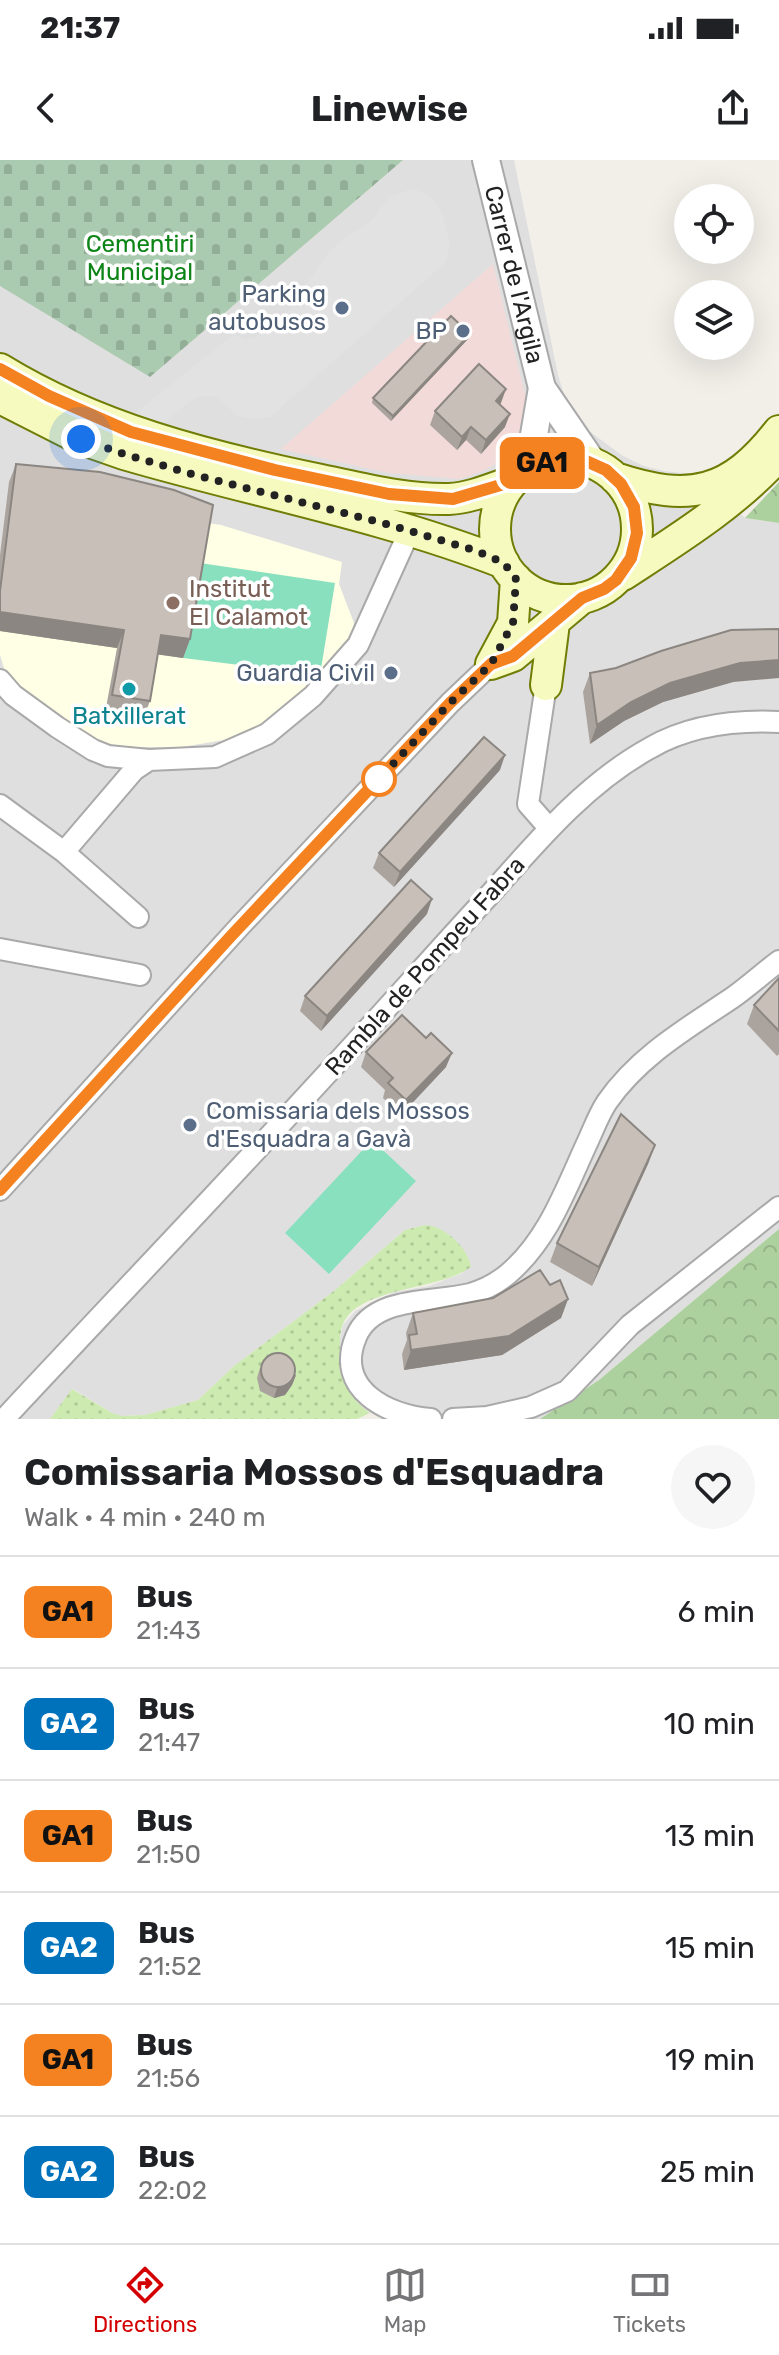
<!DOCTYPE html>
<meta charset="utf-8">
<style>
:root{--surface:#fff;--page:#f6f6f6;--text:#202124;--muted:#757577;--line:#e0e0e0;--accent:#d40000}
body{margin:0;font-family:Rubik,sans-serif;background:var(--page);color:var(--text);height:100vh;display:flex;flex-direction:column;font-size:30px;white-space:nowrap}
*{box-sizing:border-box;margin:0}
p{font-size:26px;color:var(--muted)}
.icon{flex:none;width:44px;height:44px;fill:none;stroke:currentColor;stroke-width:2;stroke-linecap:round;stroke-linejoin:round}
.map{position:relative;height:1259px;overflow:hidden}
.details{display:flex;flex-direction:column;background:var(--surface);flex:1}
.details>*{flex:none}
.badge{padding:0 16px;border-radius:12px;font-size:28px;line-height:52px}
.fabs{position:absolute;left:674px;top:24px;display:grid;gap:16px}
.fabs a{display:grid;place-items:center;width:80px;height:80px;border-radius:50%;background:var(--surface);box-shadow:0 8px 32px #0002;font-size:40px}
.you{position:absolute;width:40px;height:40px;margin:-20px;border:6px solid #fff;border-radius:50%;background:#1a73e8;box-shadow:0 0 0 12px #1a73e833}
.map>.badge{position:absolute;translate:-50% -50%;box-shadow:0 0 0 4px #fff}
.round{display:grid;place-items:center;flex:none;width:84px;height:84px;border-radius:42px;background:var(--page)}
.head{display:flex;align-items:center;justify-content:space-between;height:136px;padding:0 24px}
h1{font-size:38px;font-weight:700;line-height:60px}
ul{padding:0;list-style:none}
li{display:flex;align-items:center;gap:24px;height:112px;padding:0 24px;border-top:2px solid var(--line)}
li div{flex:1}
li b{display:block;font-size:30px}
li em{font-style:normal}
li .badge{min-width:88px;font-weight:700;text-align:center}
.status{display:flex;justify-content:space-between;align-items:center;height:56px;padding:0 40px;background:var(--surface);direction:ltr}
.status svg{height:22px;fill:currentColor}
header{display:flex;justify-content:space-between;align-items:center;height:104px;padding:0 24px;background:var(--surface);font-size:36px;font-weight:700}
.tabs{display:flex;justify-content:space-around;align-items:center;height:112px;border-top:2px solid var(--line);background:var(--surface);font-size:22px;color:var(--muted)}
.tabs a{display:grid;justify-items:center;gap:4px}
.tabs .active{color:var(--accent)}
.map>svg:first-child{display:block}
</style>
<div class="status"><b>21:37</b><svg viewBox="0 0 49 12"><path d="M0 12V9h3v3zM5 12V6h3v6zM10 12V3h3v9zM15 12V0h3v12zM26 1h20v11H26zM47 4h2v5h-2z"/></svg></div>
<header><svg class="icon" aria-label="back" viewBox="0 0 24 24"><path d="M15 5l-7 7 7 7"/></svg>Linewise<svg class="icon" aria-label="share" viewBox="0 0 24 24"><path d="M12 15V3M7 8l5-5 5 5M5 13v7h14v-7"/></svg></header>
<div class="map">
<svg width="779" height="1259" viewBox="0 0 779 1259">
<defs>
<pattern id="grass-dots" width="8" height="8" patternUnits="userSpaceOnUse" patternTransform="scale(2)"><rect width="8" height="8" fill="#cdebb0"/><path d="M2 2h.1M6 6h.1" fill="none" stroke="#b0c997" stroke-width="1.8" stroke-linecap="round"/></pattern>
<pattern id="forest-crowns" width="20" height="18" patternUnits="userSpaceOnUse" patternTransform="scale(2)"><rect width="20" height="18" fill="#add19e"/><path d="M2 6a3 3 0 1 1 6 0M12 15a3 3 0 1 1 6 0" fill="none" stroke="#95b388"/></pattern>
<pattern id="cemetery-stones" width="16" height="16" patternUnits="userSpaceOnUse" patternTransform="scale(2)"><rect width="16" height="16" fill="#aacbaf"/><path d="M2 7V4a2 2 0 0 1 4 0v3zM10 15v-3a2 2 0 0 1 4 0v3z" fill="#92ae96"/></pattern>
</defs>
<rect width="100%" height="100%" fill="#f2efe9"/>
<path fill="#e0dfdf" d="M0,0H514L558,215L568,247L585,268L623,296L644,306L664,311L701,315L745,358L779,363V1069L599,1220L540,1259H382L362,1248L346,1228L339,1184L343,1165L355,1151L394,1132L429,1126L463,1113L425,1065L405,1070L334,1131L234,1206L198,1240L145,1255L122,1256L112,1253L73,1229L50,1259H0Z"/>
<path fill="#f2dad9" d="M493,104L526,239L519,274L506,298L485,310L460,319L389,313L281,289Z"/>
<path fill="#ffffe5" d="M207,363L221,365L342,402L339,424L354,463L349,484L301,541L236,578L182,587H121L88,578L7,518L0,495V395Z"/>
<path fill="url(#grass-dots)" d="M425,1065C445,1066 468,1088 471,1107C439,1131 360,1126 343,1164C339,1174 340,1185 340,1195C341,1220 349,1238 370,1253L357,1259H50L72,1229L112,1253L122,1256L145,1255L198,1240L234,1206L334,1131L405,1070Z"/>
<path fill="url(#forest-crowns)" d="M779,322V363L745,358Z
M779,1069V1259H540L599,1220Z"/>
<path fill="url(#cemetery-stones)" d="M0,0H403L150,217L0,126Z"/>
<path fill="#88e0be" d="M200,403L335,423L320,515L183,498Z
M372,980L416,1021L329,1114L285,1073Z"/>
<path fill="#e2e2e2" d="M412,29L425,33L437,44L444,58L450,86L445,103L270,257L251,259L238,256L217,237L210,235L193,239L162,265L134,254L234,174L245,180L257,177L286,154L328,93L349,74L362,68L374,58L389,37Z"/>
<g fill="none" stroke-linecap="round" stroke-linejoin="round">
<defs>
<path id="minor" d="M0,520L13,535L57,567L93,590L108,596L149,600L215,597L267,574L313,536L358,485L410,370
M546,525L528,644L549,668
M0,645L64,692L138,757
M64,692L134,610L149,600
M0,789L140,815
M0,1030L240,766L450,543L491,504
M4,1259C128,1126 254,995 376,860C415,817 454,773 494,730C540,678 588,622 650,588C688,566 736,560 779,562
M431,1259C388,1256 334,1229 356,1177C373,1135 435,1143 470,1134C484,1130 497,1123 508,1114C549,1079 566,1028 588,981C594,968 599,954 607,942C639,896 686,869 732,838C748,827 763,813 779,801
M453,1259L487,1257L531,1247L567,1231L630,1165L779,1047"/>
<g id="tertiary">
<path id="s1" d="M486,0L542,228L594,304"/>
<path d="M528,310L542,228"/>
</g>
<path id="secondary" d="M0,209C96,268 206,296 316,319C360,328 404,340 449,339C471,338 493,328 514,321
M0,238L81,279L124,294C250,331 382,355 504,403
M495 369a71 71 0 1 1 142 0a71 71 0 1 1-142 0Z
M615,318C690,343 730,334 779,271
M623,415C678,379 734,345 779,295
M491,504L513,496L582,438
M491,504L513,463L516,419
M546,525L554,463"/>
</defs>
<use href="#minor" stroke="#a9a9a9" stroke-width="24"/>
<use href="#tertiary" stroke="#a9a9a9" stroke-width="30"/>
<use href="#secondary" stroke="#707d05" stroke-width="34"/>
<use href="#minor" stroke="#fff" stroke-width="20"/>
<use href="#tertiary" stroke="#fff" stroke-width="26"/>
<use href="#secondary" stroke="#f7fabf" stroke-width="30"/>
</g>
<path fill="#aba49e" d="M470,174L468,179L391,261L372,243L373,238Z
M501,243L500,244L505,267L481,294L466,280L457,290L430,265L435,251Z
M16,304L190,479L183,498L158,494L150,541L143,559L105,553L117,488L0,471V395L9,322Z
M616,508L733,522L663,542L624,561L590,584L583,532L590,513Z
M500,610L394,727L373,708L379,693Z
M427,754L321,871L300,851L305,836Z
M779,818V894L777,896L747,864L754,845Z
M366,892L446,907L401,955L383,938L385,930L361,907Z
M655,985L648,1004L592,1126L550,1102L557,1083Z
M550,1125L568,1139L561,1158L502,1195L404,1210L402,1194L407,1180L406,1173L413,1153L493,1138Z
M260,1208L296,1215L292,1225L285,1235L274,1238L260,1231L257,1218Z"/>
<path fill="#8b8681" d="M470,174L468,179L391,261L393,256Z
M506,229L501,243L491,254L496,241Z
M510,254L505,267L481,294L486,280Z
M471,267L466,280L457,290L462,277Z
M0,452L124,470L117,488L0,471Z
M161,475L190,479L183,498L154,494Z
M779,500V518L733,522L663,542L624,561L590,584L597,565L631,542L670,523L740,503Z
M505,595L500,610L394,727L400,712Z
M432,739L427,754L321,871L327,856Z
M452,893L446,907L401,955L406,940Z
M655,985L648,1004L592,1126L599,1107Z
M568,1139L561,1158L502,1195L404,1210L411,1190Z
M296,1215L292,1225L285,1235L274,1238L277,1228Z"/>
<path fill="#c7bfb8" stroke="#8b8681" stroke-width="2" d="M451,156L470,174L393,256L373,238Z
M479,204L506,229L496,241L510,254L486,280L471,267L462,277L435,251Z
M16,304L100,312L174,330L213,345L190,479L161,475L150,541L112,535L124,470L0,452V431Z
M779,469V500L740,503L670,523L631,542L597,565L590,513L616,508L661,491L731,470Z
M484,577L505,595L400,712L379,693Z
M411,720L432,739L327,856L305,836Z
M779,818V871L754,845Z
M402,855L426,878L431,873L452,893L406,940L388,923L393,918L366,892Z
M621,954L655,985L599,1107L557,1083Z
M540,1110L550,1125L560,1120L568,1139L509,1176L411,1190L409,1175L417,1174L413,1153L493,1138Z
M261 1210a17 17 0 1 1 34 0a17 17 0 1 1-34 0Z"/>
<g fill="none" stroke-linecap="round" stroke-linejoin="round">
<defs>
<path id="line" d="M0,209L49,236L131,272L275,310L389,334L453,339L514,321L535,305L552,300L569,298L586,301L606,310L621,324L634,347L637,373L631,398L616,420L604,429L582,438L513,496L491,504L450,543L232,775L0,1030"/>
</defs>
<use href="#line" stroke="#fff" stroke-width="18"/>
<use href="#line" stroke="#f58220" stroke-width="12"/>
<path stroke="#222" stroke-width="8" stroke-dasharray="0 14.4" d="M81,279L124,294L195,315L383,363L474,390L504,403L516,419L513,463L491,504L450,543L379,619"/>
</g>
<g fill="#5c6f8a" stroke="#fff" stroke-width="3">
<circle cx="342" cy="148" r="8"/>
<circle cx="463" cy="171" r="8"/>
<circle cx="391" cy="513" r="8"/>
<circle cx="190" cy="965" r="8"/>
</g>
<circle fill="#8d6e63" stroke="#fff" stroke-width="3" cx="173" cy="443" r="8"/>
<circle fill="#0f9aa8" stroke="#fff" stroke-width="3" cx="129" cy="529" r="8"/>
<circle fill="#fff" stroke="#f58220" stroke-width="4" cx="379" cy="619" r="16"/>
<g text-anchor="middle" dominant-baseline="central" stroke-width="7" stroke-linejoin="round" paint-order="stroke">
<g font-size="24" fill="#0c8416" stroke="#fff">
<text x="140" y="84">Cementiri<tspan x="140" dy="28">Municipal</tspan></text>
</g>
<g font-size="24" fill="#222" stroke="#fff">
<text stroke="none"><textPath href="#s1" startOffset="118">Carrer de l'Argila</textPath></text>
<text transform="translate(425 806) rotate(-48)">Rambla de Pompeu Fabra</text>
</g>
<g font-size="24" fill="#4e5e75" stroke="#fff" text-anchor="end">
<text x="326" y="134">Parking<tspan x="326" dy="28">autobusos</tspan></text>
<text x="447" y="171">BP</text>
<text x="375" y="513">Guardia Civil</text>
<text x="206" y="951" text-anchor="start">Comissaria dels Mossos<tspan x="206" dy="28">d'Esquadra a Gavà</tspan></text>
</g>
<g font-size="24" fill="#785e54" stroke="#fff" text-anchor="start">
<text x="189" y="429">Institut<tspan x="189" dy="28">El Calamot</tspan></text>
</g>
<g font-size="24" fill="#0d838f" stroke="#fff">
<text x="129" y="556">Batxillerat</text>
</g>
</g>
</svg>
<div class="fabs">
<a><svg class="icon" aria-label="locate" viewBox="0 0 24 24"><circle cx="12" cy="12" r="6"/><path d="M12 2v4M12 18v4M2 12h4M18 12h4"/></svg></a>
<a><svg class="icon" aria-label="layers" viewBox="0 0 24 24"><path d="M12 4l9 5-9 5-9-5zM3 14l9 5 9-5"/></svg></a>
</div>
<div class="you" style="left:81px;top:279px"></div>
<b class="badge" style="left:542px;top:303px;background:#f58220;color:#111">GA1</b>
</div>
<section class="details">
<div class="head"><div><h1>Comissaria Mossos d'Esquadra</h1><p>Walk · 4 min · 240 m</p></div><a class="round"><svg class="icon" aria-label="heart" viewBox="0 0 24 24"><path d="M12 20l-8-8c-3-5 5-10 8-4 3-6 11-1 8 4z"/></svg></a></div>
<ul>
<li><span class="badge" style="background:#f58220;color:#111">GA1</span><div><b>Bus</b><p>21:43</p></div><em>6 min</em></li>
<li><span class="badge" style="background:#0072bc;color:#fff">GA2</span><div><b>Bus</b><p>21:47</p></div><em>10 min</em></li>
<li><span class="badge" style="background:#f58220;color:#111">GA1</span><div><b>Bus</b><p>21:50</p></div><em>13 min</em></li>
<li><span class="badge" style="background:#0072bc;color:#fff">GA2</span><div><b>Bus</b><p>21:52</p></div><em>15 min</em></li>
<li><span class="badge" style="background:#f58220;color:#111">GA1</span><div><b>Bus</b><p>21:56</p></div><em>19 min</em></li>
<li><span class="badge" style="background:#0072bc;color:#fff">GA2</span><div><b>Bus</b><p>22:02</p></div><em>25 min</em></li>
</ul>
</section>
<nav class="tabs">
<a class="active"><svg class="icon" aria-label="directions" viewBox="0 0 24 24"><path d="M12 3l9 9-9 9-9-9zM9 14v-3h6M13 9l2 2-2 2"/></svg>Directions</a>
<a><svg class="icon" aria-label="map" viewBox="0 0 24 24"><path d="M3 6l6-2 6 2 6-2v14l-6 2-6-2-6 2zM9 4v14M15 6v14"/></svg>Map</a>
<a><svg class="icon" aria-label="tickets" viewBox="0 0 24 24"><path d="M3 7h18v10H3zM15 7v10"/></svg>Tickets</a>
</nav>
